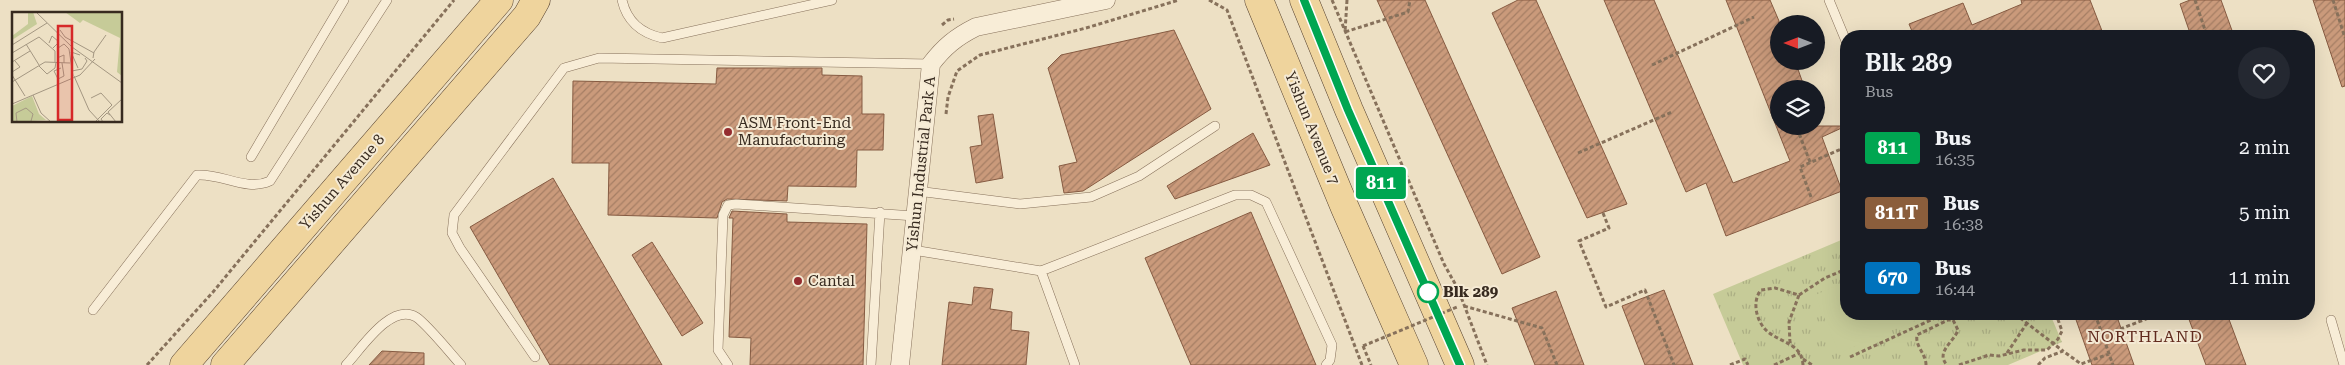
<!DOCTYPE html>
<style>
:root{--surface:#171b24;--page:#242831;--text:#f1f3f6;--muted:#9ea1a6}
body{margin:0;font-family:"Roboto Serif",serif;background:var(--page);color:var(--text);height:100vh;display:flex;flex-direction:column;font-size:19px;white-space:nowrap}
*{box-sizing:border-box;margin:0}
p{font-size:16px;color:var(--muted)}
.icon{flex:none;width:28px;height:28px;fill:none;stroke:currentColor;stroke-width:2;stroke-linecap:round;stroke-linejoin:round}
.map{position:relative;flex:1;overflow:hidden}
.panel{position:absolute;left:1840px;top:30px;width:475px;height:290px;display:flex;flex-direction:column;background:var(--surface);border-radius:20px;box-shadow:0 5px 20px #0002}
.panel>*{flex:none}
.badge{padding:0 10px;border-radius:4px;font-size:18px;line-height:32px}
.needle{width:32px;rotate:270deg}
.controls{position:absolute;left:1770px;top:15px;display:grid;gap:10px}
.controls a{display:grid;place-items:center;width:55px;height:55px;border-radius:50%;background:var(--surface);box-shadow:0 5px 20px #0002;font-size:25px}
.map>.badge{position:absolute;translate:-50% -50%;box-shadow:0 0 0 2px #fff}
.round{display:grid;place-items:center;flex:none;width:52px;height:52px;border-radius:26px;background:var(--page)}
.headline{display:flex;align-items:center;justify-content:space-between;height:85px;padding:0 25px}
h1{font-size:24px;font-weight:600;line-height:38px}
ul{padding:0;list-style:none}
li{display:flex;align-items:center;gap:15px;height:65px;padding:0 25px}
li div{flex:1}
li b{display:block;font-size:19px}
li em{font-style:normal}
li .badge{min-width:55px;font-weight:700;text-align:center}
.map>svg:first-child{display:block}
</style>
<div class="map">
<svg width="2345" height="365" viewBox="0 0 2345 365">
<defs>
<pattern id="park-tufts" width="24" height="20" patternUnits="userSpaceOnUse" patternTransform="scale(1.25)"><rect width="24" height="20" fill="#c6cb98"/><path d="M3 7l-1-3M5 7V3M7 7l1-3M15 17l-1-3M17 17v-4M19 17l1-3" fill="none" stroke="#abae83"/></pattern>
<pattern id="building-hatch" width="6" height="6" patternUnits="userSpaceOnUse" patternTransform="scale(1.25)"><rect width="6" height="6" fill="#ca9a7b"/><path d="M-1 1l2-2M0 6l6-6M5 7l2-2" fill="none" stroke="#a57e64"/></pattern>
</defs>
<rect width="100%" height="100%" fill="#ede0c4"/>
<path fill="url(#park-tufts)" d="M1846,238V314H2050L2062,342L2008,365H1743L1713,294Z"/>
<path fill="#c6cb98" d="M1846,282V314H1919L1921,318L1839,353L1815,295Z"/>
<path fill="url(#building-hatch)" stroke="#865b42" d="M1377,0H1425L1540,257L1502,274Z
M1518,0H1536L1627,204L1587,218L1492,13Z
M1604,0H1654L1733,183L1790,161L1726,0H1770L1779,21V61H1795L1805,89H1779V126H1846L1822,137L1842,191L1726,236L1706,183L1686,192Z
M2021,0H2090L2104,36H2059L2057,30L2041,36H1914L1909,24L1963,3L1972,25L2022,4Z
M2190,0H2221L2234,36H2191L2180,4Z
M2313,0H2345V86L2342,87Z
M1174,30L1211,109L1083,191L1064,193L1059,166L1077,162L1048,68L1061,55Z
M717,68H822V75L862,76V114H884L883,150H857L856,187L788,186L787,201L727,199L722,202L717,218L608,215L609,163H572L573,81L716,84Z
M993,114L1003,178L976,183L970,147L982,145L978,116Z
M1253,133L1270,165L1175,199L1167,186Z
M553,178L585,233L662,365H550L470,227Z
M732,211L787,214V222L867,224L863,365H750L751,338L729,337L733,218H729Z
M1251,212L1316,365H1191L1145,258Z
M652,242L703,323L682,336L632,255Z
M974,287L993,289L990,309L1012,312L1011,330L1029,332L1026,365H942L949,302L972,305Z
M1664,290L1693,365H1645L1622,306Z
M1556,291L1584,365H1535L1512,308Z
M2074,314H2116L2134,365H2092Z
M2187,314H2227L2246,365H2206Z
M382,351L424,353V365H369Z"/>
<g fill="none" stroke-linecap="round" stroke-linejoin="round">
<defs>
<path id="lane" d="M622,0C627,22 641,33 662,38L832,0
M1829,0L1846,41
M251,157L344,0
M917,191L1020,204L1091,197L1139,176L1215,126
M913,250L1041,271L1235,195H1251L1266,202L1332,345L1330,360L1326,365
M1041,271L1075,365
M93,310L197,175C222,173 246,192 270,181L387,0
M2331,320L2344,365
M535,357L460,248L452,233L454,215L564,68L599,58L931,64
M346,365C361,349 391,302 416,317C427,324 451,354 461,365
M728,365L718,350L723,215L728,205L736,204L915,216
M871,365L880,212"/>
<path id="street" d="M900,365L931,64C944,47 956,37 976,27L1106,0"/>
<path id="primary" d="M1259,0L1345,208L1414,365
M1304,0L1349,110L1460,365
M184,365L499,0
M225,365L527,16L536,0"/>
</defs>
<use href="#lane" stroke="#87715b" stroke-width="10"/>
<use href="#street" stroke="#87715b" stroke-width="19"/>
<use href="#primary" stroke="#55402f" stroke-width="29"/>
<path stroke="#87715b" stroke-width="3" stroke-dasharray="4 2.5" stroke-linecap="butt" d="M1209,0L1227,10L1362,365
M1332,0L1444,264L1458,289L1487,365
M1347,0L1345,32L1408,12L1410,0
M2195,0L2207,36
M2333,0L2345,38
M942,25L948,20L954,19
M1652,65L1754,17
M946,114L948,97L957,71L980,55L1086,28L1179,0
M1797,128L1810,162
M1578,153L1672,112
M1811,197L1800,167L1846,147
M1603,213L1609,228L1579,241L1606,307L1645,290L1674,365
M1464,306L1542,328L1557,365
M2015,314L2063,351
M2095,314L2113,365
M2102,336L2159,314
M1790,343L1789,322L1799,295
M1363,346L1371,365
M2007,353L2027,323
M1850,357L1944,314
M1803,359L1812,365
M147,365L213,292L454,0
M1730,365L1745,359L1748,365
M1774,365L1800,353
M1803,365C1802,344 1782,343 1768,332C1757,323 1751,302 1761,290L1775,288L1799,295L1825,278L1846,269
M1926,365C1926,353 1915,347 1917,335L1948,320H1953L1958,330C1954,342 1935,352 1947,365
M1959,365L1989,355L1999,356L2024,350H2047L2058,339L2062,331L2056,314
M2038,365L2045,358L2063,351L2081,364L2109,354"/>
<use href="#lane" stroke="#f8edd7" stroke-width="9"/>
<use href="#street" stroke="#f8edd7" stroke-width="18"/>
<use href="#primary" stroke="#efd49d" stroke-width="28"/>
<path stroke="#87715b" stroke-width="3" stroke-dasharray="4 2.5" stroke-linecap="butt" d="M1363,346L1457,307"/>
</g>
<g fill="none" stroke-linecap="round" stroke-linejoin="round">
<defs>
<path id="line" d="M1304,0L1348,110L1460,365"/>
</defs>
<use href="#line" stroke="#fff" stroke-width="11"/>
<use href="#line" stroke="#00a651" stroke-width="8"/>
</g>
<g fill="#942d30" stroke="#f5ead4" stroke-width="2">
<circle cx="728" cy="132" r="5"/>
<circle cx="798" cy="281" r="5"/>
</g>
<circle fill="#fff" stroke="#00a651" stroke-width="2.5" cx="1428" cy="292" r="10"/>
<g text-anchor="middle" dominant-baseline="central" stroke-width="4" stroke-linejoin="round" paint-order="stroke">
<g font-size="15" fill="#372a1f" stroke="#f5ead4" text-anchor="start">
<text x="738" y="123">ASM Front-End<tspan x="738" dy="17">Manufacturing</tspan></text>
<text x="808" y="281">Cantal</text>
</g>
<g font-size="15" fill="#372a1f" stroke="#f5ead4">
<text transform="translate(1312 128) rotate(68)">Yishun Avenue 7</text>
<text transform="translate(921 164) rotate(-84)">Yishun Industrial Park A</text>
<text transform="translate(342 182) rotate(-49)">Yishun Avenue 8</text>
</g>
<g font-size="15" font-weight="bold" fill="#372a1f" stroke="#f5ead4" text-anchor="start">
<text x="1443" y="292">Blk 289</text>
</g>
<g font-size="16" letter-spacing="1" fill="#632c1f" stroke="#f5ead4">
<text x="2145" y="336">NORTHLAND</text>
</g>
</g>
<g transform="translate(12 12)">
<rect width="110" height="110" fill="#ede0c4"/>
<path d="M53,0H110V64L105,60L108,26L71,8L68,11Z" fill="#c6cb98"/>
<path d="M16,0H21L25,12L0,28V24L16,12ZM20,84L27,102L34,108L0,110V94Z" fill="#c6cb98"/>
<path fill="none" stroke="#a49782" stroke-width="1" d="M24,0L60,35L110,71M48,18L53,25L82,41M37,31L40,24L47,30L41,36M14,32L27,53M0,33L35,11M46,36L52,32L57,37L61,64M0,41L27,25L43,39V50M45,46L52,43V51M81,46L82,40L94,23M0,50L18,39M27,54L35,62L43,56L44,50M49,56L42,59L46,67L52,64L50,51M66,56L59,40L68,43M60,59L70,57L75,49L73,46M0,60L8,55L3,49M0,63L13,84M62,64L77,98L88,110M0,70L33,50L58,51M21,83L29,101L39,110M79,86L89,81L100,93L83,110M0,92L68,63L83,47M5,110L4,101L14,96L21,102L19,109M91,110L89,107L95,101L98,103M104,110L96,100L110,87"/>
<path fill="#d62828" fill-opacity="0.15" stroke="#d62828" stroke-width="2.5" d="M46,14H60V108H46Z"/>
<rect width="110" height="110" fill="none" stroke="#372a1f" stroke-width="2.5"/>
</g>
</svg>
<div class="controls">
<a><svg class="needle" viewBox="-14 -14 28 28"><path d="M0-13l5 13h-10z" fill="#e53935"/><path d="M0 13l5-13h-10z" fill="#9ea1a6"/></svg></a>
<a><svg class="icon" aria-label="layers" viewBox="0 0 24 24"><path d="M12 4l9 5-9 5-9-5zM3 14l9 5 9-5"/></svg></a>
</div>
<b class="badge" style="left:1381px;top:183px;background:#00a651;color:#fff">811</b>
<section class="panel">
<div class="headline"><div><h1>Blk 289</h1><p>Bus</p></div><a class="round"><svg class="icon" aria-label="heart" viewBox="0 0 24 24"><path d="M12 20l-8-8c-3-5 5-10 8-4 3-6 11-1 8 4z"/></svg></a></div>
<ul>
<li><span class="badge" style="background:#00a651;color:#fff">811</span><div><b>Bus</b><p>16:35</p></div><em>2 min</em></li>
<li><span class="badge" style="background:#8b5e3c;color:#fff">811T</span><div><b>Bus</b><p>16:38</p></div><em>5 min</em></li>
<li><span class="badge" style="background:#0072bc;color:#fff">670</span><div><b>Bus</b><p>16:44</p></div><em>11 min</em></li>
</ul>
</section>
</div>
